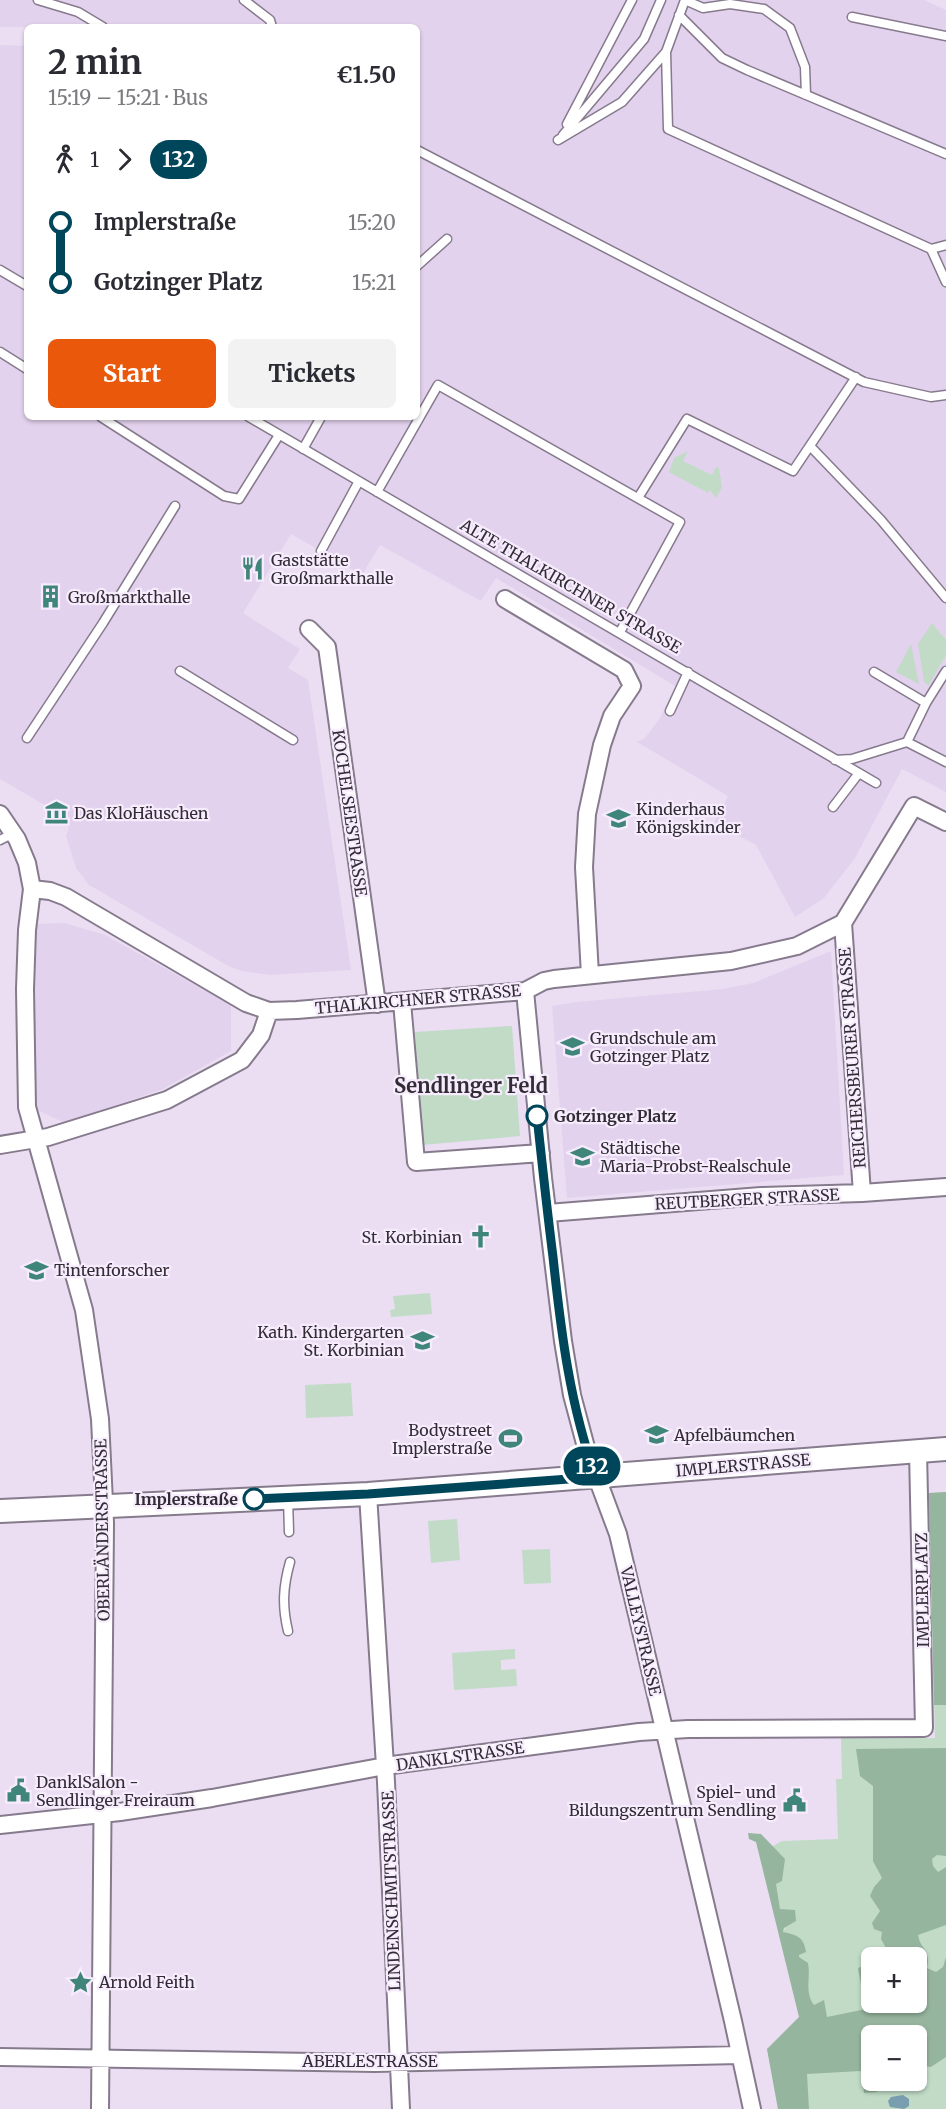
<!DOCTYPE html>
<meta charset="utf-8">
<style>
:root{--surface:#fff;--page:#f2f2f3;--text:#2b2b33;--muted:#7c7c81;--accent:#ea580c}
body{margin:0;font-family:Merriweather,serif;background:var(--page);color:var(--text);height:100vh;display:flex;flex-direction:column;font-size:22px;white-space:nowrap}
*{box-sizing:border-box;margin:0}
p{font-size:20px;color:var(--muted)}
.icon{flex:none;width:33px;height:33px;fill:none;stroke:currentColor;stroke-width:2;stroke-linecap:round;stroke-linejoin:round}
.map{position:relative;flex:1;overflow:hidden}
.sheet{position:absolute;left:24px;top:24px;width:396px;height:396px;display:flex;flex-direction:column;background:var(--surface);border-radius:9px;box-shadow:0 2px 4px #0004}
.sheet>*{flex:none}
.badge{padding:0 12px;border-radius:20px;font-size:21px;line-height:39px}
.tools{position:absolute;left:861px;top:1947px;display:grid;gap:12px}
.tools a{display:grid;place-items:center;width:66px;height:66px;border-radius:9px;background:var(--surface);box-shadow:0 2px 4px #0004;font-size:30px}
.map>.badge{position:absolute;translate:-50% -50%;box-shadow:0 0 0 3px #fff}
.legs{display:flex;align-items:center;gap:9px;height:66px;padding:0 24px;font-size:20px}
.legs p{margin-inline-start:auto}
.summary{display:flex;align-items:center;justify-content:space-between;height:102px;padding:0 24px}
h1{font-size:33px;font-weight:700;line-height:45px}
.primary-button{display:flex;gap:12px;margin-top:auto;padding:12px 24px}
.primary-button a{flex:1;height:69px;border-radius:9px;background:var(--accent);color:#fff;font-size:24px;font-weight:700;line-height:69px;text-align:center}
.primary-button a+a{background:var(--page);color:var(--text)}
ul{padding:0 24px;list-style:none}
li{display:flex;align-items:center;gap:21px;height:60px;font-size:22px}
li i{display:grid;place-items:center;width:9px;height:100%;margin:0 8px;background:currentColor}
li i::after{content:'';width:15px;height:15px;margin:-8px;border:4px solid;border-radius:50%;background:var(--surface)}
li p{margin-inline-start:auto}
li:first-child i{background:linear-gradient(#0000 50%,currentColor 0)}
li:last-child i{background:linear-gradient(currentColor 50%,#0000 0)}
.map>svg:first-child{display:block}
</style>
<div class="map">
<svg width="946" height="2109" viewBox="0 0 946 2109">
<rect width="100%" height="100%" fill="#ebdef3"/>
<path fill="#e3d2ed" d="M0,0H924L946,10V792L902,769L855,858L824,898L795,917L756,845L714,823L728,796L637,742L645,738L660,718L675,686L496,578L481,601L380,545L362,575L291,534L243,613L300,649L288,668L308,680L351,970L270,975L242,971L230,967L89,885L76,868L66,836L69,827L44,813L48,807L0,779V45L27,46V417H417V27H0Z
M64,923L105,935L231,1005V1051L163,1089L65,1123L37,1110L34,1051L36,924Z
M831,951L844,1175L567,1198L552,1006L576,1002L723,989L753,983Z"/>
<path fill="#c1dbc7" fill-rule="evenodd" d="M688,451L683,461L712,475L716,467L719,468L722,487L716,498L710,490L708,493L669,472L674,458Z
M932,623L946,640V655L929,685L924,682L918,644Z
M911,644L919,684L896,672Z
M512,1026L520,1136L423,1145L415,1032Z
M430,1293L432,1314L391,1317L390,1310L395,1309L393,1296Z
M351,1383L353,1416L306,1418L305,1385Z
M946,1492V2109H778L767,2049L807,2022L783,1932L785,1928L766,1850L782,1841L838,1839L836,1779H842L841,1737L935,1738L929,1493ZM872,1958H916V2002H872ZM872,2036H916V2080H872Z
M457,1519L460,1560L431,1563L428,1521Z
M550,1549L551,1583L524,1584L522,1550Z
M515,1649V1659L501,1660V1670L516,1669L517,1686L454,1690L452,1653Z"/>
<path fill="#96b59e" d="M946,1492V1705H934L929,1493Z
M946,1748V1856L937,1855L932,1859L933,1866L938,1872L946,1867V1925L918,1935C921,1951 931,1948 927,1968L936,1972L943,1967L946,1957V2057L931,2067L917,2065L916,2036H872V2080L876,2081L877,2092L864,2093L861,2071L807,2074L809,2109H778L767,2049L799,2017L756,1842L749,1839L748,1833L761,1834L785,1859L782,1881L776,1884L780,1909L795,1910L796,1921L784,1928L783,1932C797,1935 804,1937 806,1952L799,1955V1957L808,1963C811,1977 804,1992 814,2005L824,2000L827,2017L866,2009L858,1969L860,1967L871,1964L872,2002H916V1958L885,1957L887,1950L881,1939L882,1932L874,1929L872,1923L880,1911L870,1896L874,1887L882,1878L873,1861V1786L860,1776L856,1749Z"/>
<path fill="#799eaf" d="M903,2095L909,2099V2106L904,2109L890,2107L888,2101L891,2097Z"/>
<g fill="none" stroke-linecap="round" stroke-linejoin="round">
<defs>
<path id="lane" d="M38,0L78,12L103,27
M244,0L270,20L272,27
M685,0L703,8L730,4L764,9L790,28L805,67L806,95
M679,15L722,58L747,70L946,154
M852,17L946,36
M666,52L668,129L931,249L946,282
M567,124L632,0
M563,135L644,39L661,0
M558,140L622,102L666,52L685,0
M417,150L864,382L931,397L946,395
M931,249L946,245
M417,266L447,239
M0,270L27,286
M0,352L27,369
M101,417L224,496L239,499L279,435
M249,417L876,783
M810,446L881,520L946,598
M303,449L321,417
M377,492L438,385L680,522L620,632
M638,498L687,419L793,471L856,377
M321,551L359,481
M180,671L293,740
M874,672L926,703
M670,711L688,672
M27,738L103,623L175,506
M907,742L946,762
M835,760L852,759L907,742L926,703L946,671
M833,807L859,773
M0,840L14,833
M288,1498L289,1532
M288,1631C282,1606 283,1587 290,1562"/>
<path id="street" d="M505,599L624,670L632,686L612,716L602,745L587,814L584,867L590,975
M309,629L327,647L377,1004
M0,814L17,839L27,863L32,889L27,930L25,989L27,1107L84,1310L100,1419L105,1523L100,2109
M32,889L50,891L66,897L246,1003L269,1011L297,1010L525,991L544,981L554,979L731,961L797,946L843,923L914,806L946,822
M843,923L862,1193
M525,991L543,1178L563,1341L572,1395L587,1451L618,1534L733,2021L752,2109
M402,1002L416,1162L541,1153
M0,1145L48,1137L167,1100L242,1060L261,1035L269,1011
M548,1213L761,1196L862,1193L946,1187
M368,1494L386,1782L401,2109
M0,1825L120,1812L212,1798L385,1766L639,1732L688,1729L924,1728L918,1451
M0,2057L375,2063L740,2055"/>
<path id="secondary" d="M0,1511L368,1494L946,1449"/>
</defs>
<use href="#lane" stroke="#867a8d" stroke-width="11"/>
<use href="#street" stroke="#867a8d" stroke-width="20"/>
<use href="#secondary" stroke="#867a8d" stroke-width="26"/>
<use href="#lane" stroke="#fff" stroke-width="8"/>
<use href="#street" stroke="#fff" stroke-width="16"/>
<use href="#secondary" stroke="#fff" stroke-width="22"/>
</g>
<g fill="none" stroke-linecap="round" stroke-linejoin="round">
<defs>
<path id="line-1" d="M254,1499L368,1494L596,1477C570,1406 561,1332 553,1257C547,1210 542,1163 537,1116"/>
</defs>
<use href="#line-1" stroke="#fff" stroke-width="14"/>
<use href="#line-1" stroke="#00465a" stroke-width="9"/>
</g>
<defs>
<symbol id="restaurant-bare" viewBox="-9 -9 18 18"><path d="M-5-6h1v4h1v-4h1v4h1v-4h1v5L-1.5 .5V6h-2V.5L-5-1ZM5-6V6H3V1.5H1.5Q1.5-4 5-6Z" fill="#408579" stroke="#f7ecfd" stroke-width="2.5" paint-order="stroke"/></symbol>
<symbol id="building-bare" viewBox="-9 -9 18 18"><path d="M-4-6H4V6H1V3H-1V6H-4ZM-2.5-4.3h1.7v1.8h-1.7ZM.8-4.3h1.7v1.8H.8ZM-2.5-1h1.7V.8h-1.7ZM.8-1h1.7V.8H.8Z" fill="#408579" stroke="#f7ecfd" stroke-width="2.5" paint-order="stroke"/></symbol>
<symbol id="museum-bare" viewBox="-9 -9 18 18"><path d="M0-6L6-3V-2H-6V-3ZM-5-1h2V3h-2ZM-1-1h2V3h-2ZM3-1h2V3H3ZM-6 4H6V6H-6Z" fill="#408579" stroke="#f7ecfd" stroke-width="2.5" paint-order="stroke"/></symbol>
<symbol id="school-bare" viewBox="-9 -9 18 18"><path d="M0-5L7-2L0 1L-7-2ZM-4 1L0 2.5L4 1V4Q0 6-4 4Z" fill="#408579" stroke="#f7ecfd" stroke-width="2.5" paint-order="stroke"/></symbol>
<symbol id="church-bare" viewBox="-9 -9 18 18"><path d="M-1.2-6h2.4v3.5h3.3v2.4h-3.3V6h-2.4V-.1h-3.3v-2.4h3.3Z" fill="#408579" stroke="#f7ecfd" stroke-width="2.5" paint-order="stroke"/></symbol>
<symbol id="stadium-bare" viewBox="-9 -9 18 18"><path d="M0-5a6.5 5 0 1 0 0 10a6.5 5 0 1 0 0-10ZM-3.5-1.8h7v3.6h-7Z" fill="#408579" stroke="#f7ecfd" stroke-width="2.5" paint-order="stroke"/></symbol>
<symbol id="civic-bare" viewBox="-9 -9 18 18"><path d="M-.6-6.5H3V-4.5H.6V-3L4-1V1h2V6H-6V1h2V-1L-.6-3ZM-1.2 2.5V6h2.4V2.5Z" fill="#408579" stroke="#f7ecfd" stroke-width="2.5" paint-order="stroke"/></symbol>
<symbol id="sight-bare" viewBox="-9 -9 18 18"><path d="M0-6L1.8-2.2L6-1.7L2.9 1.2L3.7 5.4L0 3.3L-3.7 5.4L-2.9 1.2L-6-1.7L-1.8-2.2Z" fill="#408579" stroke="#f7ecfd" stroke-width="2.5" paint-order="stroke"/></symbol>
</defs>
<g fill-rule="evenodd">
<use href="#restaurant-bare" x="236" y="552" width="33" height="33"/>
<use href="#building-bare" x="34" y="580" width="33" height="33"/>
<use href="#museum-bare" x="40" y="796" width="33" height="33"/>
<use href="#school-bare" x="602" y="802" width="33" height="33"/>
<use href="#school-bare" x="556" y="1030" width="33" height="33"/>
<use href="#school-bare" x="566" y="1140" width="33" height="33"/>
<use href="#church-bare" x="464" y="1220" width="33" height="33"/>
<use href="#school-bare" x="20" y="1254" width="33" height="33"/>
<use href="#school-bare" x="406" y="1324" width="33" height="33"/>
<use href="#school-bare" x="640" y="1418" width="33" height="33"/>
<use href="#stadium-bare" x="494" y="1422" width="33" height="33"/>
<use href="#civic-bare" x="2" y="1774" width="33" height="33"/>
<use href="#civic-bare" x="778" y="1784" width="33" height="33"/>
<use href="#sight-bare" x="64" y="1966" width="33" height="33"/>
</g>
<g fill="#fff" stroke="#00465a" stroke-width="3">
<circle cx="537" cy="1116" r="10"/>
<circle cx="254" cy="1499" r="10"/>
</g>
<g text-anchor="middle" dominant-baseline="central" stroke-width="4.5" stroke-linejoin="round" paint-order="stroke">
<g font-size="16" fill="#322d35" stroke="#f7ecfd" text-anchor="start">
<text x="271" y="560">Gaststätte<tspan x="271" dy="18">Großmarkthalle</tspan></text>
<text x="68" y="597">Großmarkthalle</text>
<text x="636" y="809">Kinderhaus<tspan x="636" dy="18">Königskinder</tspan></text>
<text x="74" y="813">Das KloHäuschen</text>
<text x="590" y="1038">Grundschule am<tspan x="590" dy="18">Gotzinger Platz</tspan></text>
<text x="600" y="1148">Städtische<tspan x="600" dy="18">Maria-Probst-Realschule</tspan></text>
<text x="462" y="1237" text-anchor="end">St. Korbinian</text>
<text x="54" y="1270">Tintenforscher</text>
<text x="404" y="1332" text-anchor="end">Kath. Kindergarten<tspan x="404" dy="18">St. Korbinian</tspan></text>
<text x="492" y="1430" text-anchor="end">Bodystreet<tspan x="492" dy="18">Implerstraße</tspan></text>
<text x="674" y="1435">Apfelbäumchen</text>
<text x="36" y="1782">DanklSalon -<tspan x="36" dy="18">Sendlinger Freiraum</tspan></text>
<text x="776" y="1792" text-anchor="end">Spiel- und<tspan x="776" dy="18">Bildungszentrum Sendling</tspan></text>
<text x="99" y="1982">Arnold Feith</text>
</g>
<g font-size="16" fill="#322d35" stroke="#f7ecfd">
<text transform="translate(571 586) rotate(30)">ALTE THALKIRCHNER STRASSE</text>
<text transform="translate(350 813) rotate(82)">KOCHELSEESTRASSE</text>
<text transform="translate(418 999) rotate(-5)">THALKIRCHNER STRASSE</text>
<text transform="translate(852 1058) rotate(-94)">REICHERSBEURER STRASSE</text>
<text transform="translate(747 1199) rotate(-3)">REUTBERGER STRASSE</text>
<text transform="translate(743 1465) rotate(-5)">IMPLERSTRASSE</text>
<text transform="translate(102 1530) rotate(-91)">OBERLÄNDERSTRASSE</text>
<text transform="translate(922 1590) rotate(-91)">IMPLERPLATZ</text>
<text transform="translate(641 1631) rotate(77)">VALLEYSTRASSE</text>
<text transform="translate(460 1756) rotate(-8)">DANKLSTRASSE</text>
<text transform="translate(391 1891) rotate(-92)">LINDENSCHMITSTRASSE</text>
<text x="370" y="2061">ABERLESTRASSE</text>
</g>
<g font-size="16" font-weight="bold" fill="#322d35" stroke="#f7ecfd" text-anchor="start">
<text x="554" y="1116">Gotzinger Platz</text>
<text x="238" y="1499" text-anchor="end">Implerstraße</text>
</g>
<g font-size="20" font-weight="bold" fill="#322d35" stroke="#f7ecfd">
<text x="471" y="1085">Sendlinger Feld</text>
</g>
</g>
</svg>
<div class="tools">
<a>+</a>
<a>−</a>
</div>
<b class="badge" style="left:592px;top:1466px;background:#00465a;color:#fff">132</b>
<section class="sheet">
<div class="summary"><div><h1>2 min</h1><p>15:19 – 15:21 · Bus</p></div><b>€1.50</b></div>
<div class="legs"><svg class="icon" aria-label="walk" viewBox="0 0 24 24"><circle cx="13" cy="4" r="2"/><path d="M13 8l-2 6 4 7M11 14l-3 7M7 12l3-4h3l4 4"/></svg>1<svg class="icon" aria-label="forward" viewBox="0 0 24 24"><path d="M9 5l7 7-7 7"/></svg><b class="badge" style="background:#00465a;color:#fff">132</b></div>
<ul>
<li><i style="color:#00465a"></i><b>Implerstraße</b><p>15:20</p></li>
<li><i style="color:#00465a"></i><b>Gotzinger Platz</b><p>15:21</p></li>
</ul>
<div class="primary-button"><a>Start</a><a>Tickets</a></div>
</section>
</div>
